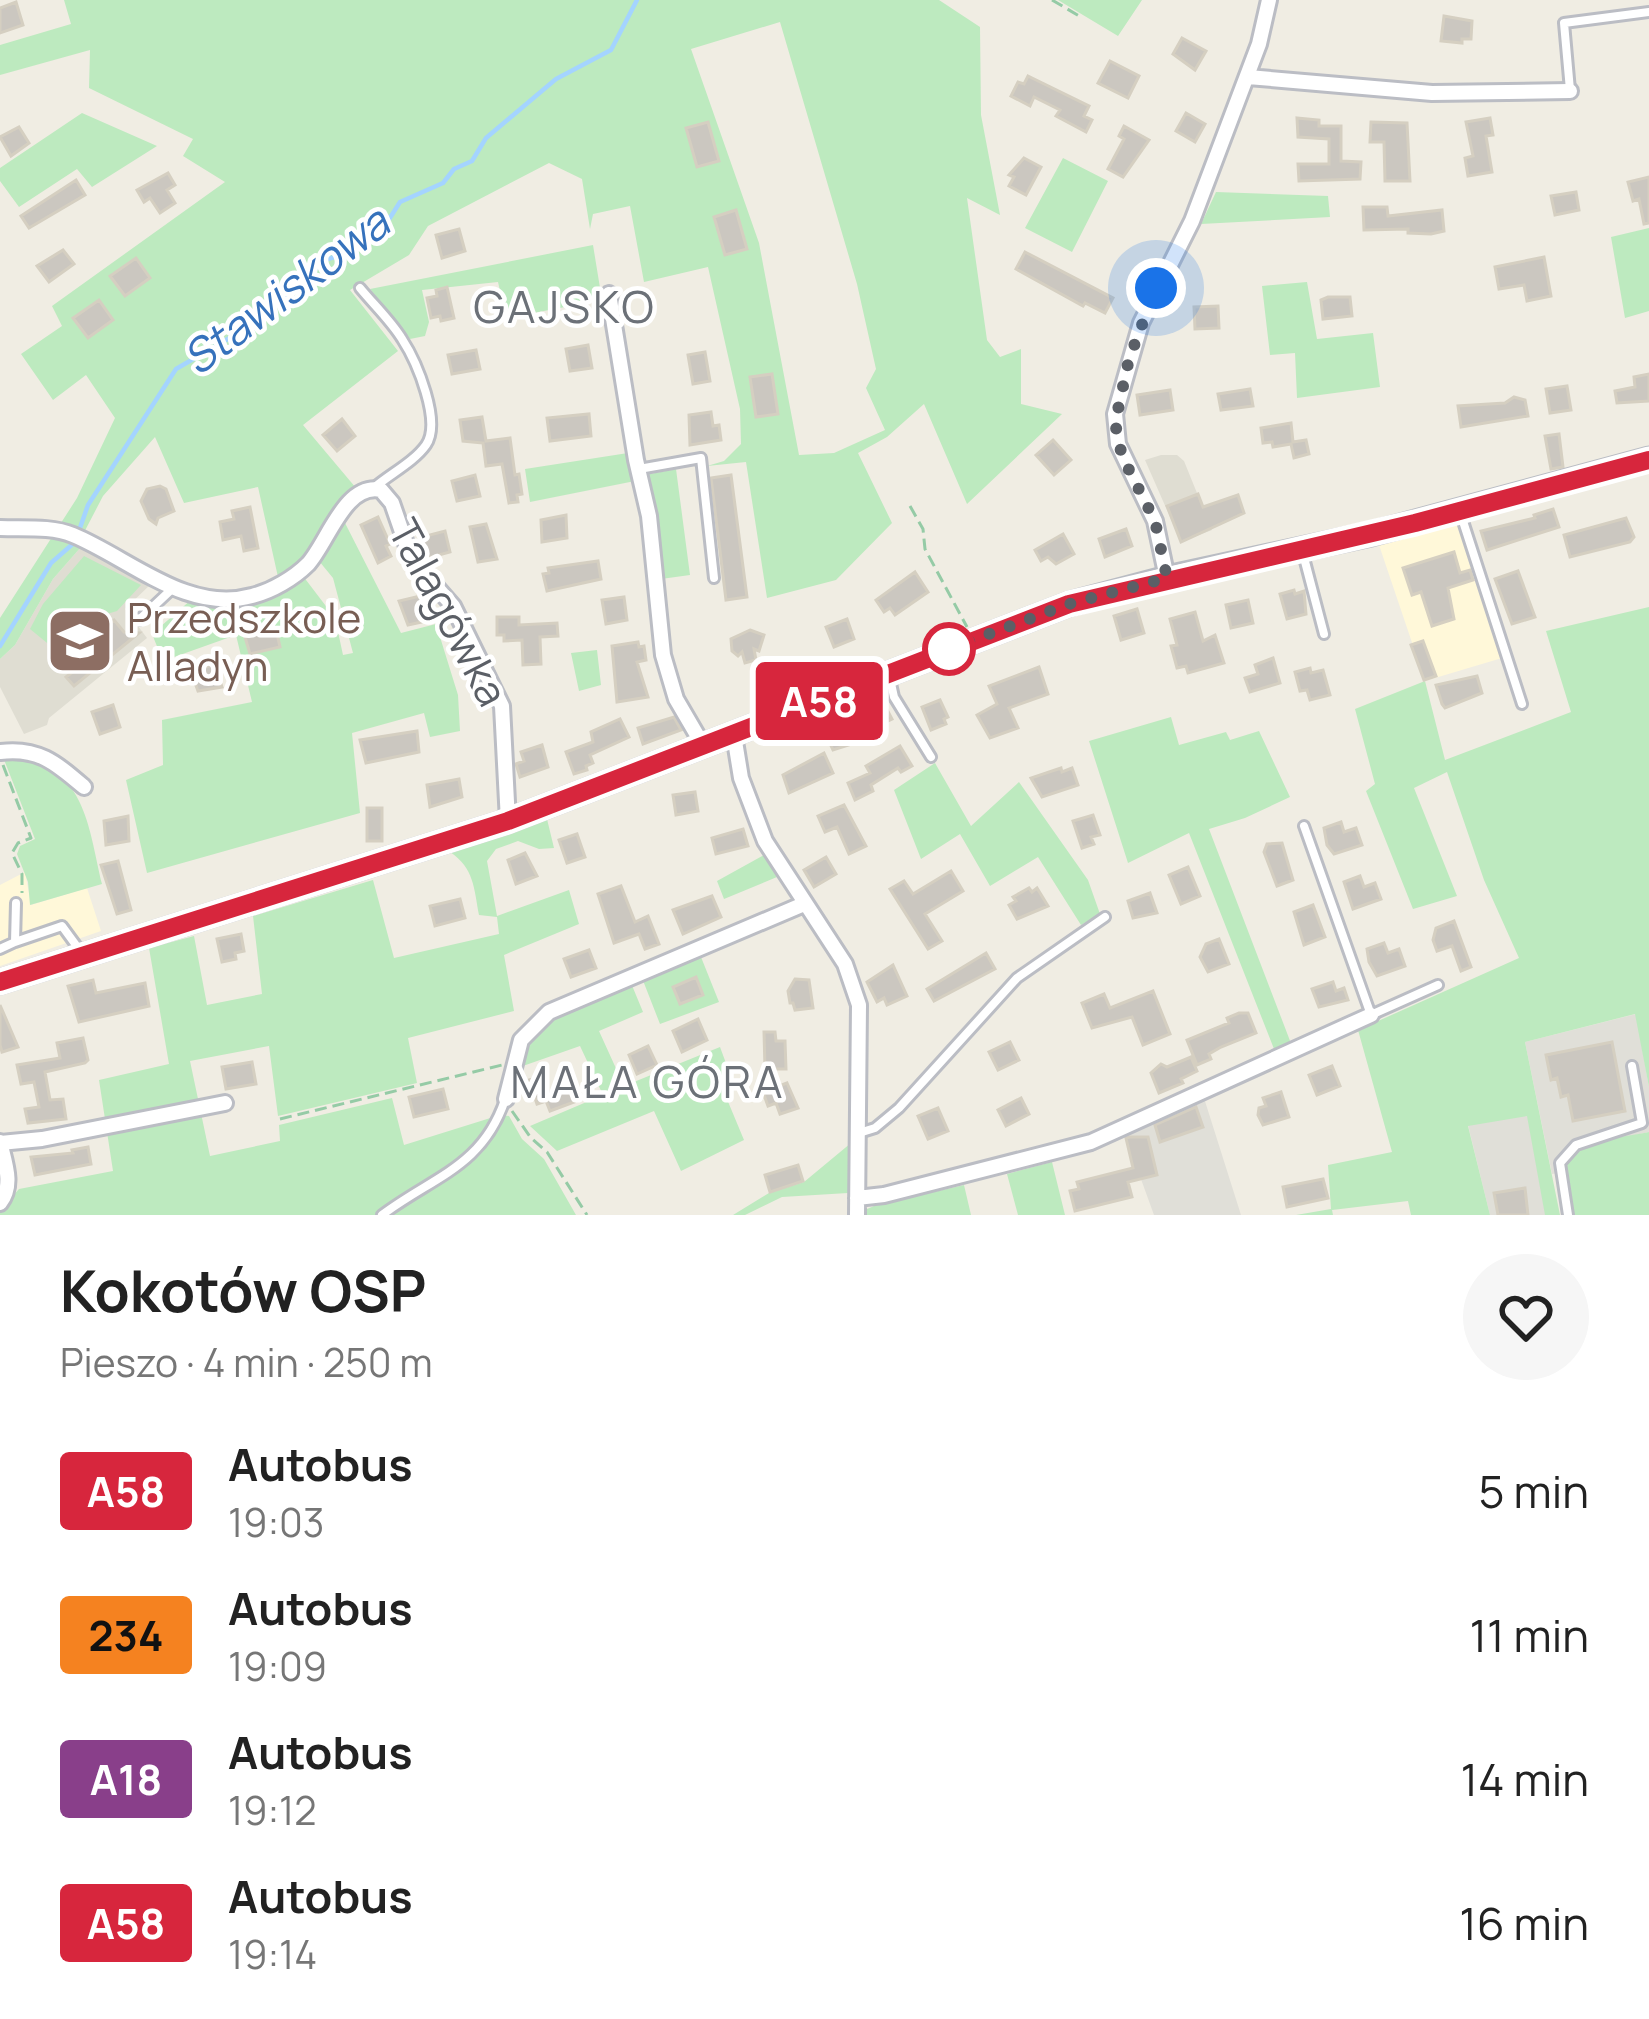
<!DOCTYPE html>
<html lang="pl">
<meta charset="utf-8">
<style>
:root{--surface:#fff;--page:#f6f6f6;--text:#222;--muted:#767676}
body{margin:0;font-family:Manrope,sans-serif;background:var(--page);color:var(--text);height:100vh;display:flex;flex-direction:column;font-size:45px;white-space:nowrap}
*{box-sizing:border-box;margin:0}
p{font-size:39px;color:var(--muted)}
.icon{flex:none;width:66px;height:66px;fill:none;stroke:currentColor;stroke-width:2;stroke-linecap:round;stroke-linejoin:round}
.map{position:relative;height:1215px;overflow:hidden}
.details{display:flex;flex-direction:column;background:var(--surface);flex:1}
.details>*{flex:none}
.badge{padding:0 24px;border-radius:9px;font-size:42px;line-height:78px}
.you{position:absolute;width:60px;height:60px;margin:-30px;border:9px solid #fff;border-radius:50%;background:#1a73e8;box-shadow:0 0 0 18px #1a73e833}
.map>.badge{position:absolute;translate:-50% -50%;box-shadow:0 0 0 6px #fff}
.round{display:grid;place-items:center;flex:none;width:126px;height:126px;border-radius:63px;background:var(--page)}
.head{display:flex;align-items:center;justify-content:space-between;height:204px;padding:0 60px}
h1{font-size:57px;font-weight:700;line-height:90px}
ul{padding:0;list-style:none}
li{display:flex;align-items:center;gap:36px;height:144px;padding:0 60px}
li div{flex:1}
li b{display:block;font-size:45px}
li em{font-style:normal}
li .badge{min-width:132px;font-weight:700;text-align:center}
.map>svg:first-child{display:block}
</style>
<div class="map">
<svg width="1649" height="1215" viewBox="0 0 1649 1215">
<rect width="100%" height="100%" fill="#f0ede3"/>
<path fill="#fff8d9" d="M1458,523L1502,658L1425,681L1378,542Z
M25,872L31,905L87,888L101,931L0,966V885Z"/>
<path fill="#e0dfd8" d="M1636,1014L1649,1087V1132L1592,1145L1565,1172L1552,1174L1525,1042Z
M1204,1098L1241,1215H1154L1125,1135Z
M1528,1115L1546,1215H1490L1468,1125Z"/>
<path fill="#dfddd2" d="M1161,455H1177L1184,461L1212,530L1181,542L1145,460Z
M81,547L152,583L125,609L147,638L49,718L47,725L24,734L0,687V659L15,645L53,579Z"/>
<path fill="#bdeabf" fill-rule="evenodd" d="M64,0H939L980,27L981,115L1000,215L967,198L987,340L1000,357L1021,349V404L1062,414L967,504L924,404L887,437L858,453L892,523L836,580L767,598L746,462L707,466L724,461L741,444L740,409L708,267L644,282L630,206L593,214L590,229L582,179L549,163L428,226L409,255L350,290L398,351L303,425L356,488C349,495 340,502 334,509C314,535 309,561 278,577L258,487L184,503L155,437L103,496L78,544L81,547L53,579L15,645L0,659V618L77,498L115,418L86,375L53,400L21,354L62,326L52,306L225,182L183,156L193,139L89,88L90,50L0,75V45L71,24ZM780,22L857,284L876,369L866,388L885,430L834,453L799,455L759,243L691,49Z
M1058,0H1142L1118,36Z
M82,113L157,146L92,187L77,169L19,207L0,181V168Z
M1063,158L1108,181L1072,252L1025,228Z
M1216,192L1328,196L1330,217L1201,224Z
M1649,228V311L1625,318L1611,237Z
M593,245L602,300L506,318L498,282L422,290L429,322L425,336L410,339L370,289Z
M1307,282L1317,339L1373,333L1380,387L1297,398L1295,353L1270,355L1262,286Z
M628,453L635,481L530,502L525,469Z
M676,469L690,575L661,579L645,475Z
M345,523L401,633L436,624L458,695L460,731L430,737L424,713L352,733L360,813L147,873L126,780L163,765L162,720L252,702L236,635L163,661L152,634L192,599L243,605L303,576L335,618L343,655L353,653L333,578L319,561Z
M84,556L141,585L117,611L80,622L52,647L30,629L43,604Z
M1649,607V1087L1635,1014L1525,1042L1560,1215H1545L1527,1116L1468,1126L1490,1215H1411L1408,1201L1332,1210L1333,1215H1296L1331,1209L1328,1165L1392,1152L1358,1030L1519,958L1484,880L1447,772L1414,788L1457,896L1413,909L1366,791L1375,784L1355,709L1425,681L1445,760L1571,712L1546,631Z
M597,650L601,685L579,691L571,653Z
M1171,717L1179,745L1226,732L1230,740L1259,731L1290,797L1245,818L1209,829L1292,1046L1276,1054L1189,833L1128,863L1089,741Z
M15,755C86,769 88,825 102,884L30,905L28,882L17,854L20,846L35,839L3,757Z
M935,763L971,826L1019,782L1088,880L1100,914L1081,925L1038,857L990,886L960,834L921,859L894,790Z
M547,819L554,848L539,849L518,841L496,849L487,861L497,916L569,890L579,924L504,955L514,1011L408,1038L417,1083L278,1116L269,1046L190,1061L210,1156L280,1141L279,1125L392,1098L404,1145L500,1115L509,1116L522,1139L544,1159L576,1215H0V1210L19,1189L113,1171L99,1080L169,1064L149,948L194,936L207,1005L262,994L253,916L373,880L394,958L499,934L497,917L479,915C474,888 474,868 450,852Z
M764,855L777,877L724,899L717,881Z
M701,957L719,1002L660,1024L642,978Z
M631,983L643,1012L599,1031L624,1086L720,1047L730,1074L719,1080L744,1140L681,1171L654,1111L557,1151L530,1126L603,1095L580,1046L520,1067C532,1014 585,1001 631,983Z
M1649,1132V1215H1572C1570,1202 1565,1188 1565,1175C1565,1141 1625,1137 1649,1132Z
M851,1143L848,1193L782,1197L745,1215H733L769,1193L804,1182Z
M1052,1162L1065,1215H1018L1007,1174Z
M964,1185L971,1215H866L867,1209L874,1206Z"/>
<g fill="none" stroke-linecap="round" stroke-linejoin="round">
<path stroke="#a4d4ff" stroke-width="4.5" d="M0,646L51,563L75,542L88,505L176,369L245,329L271,304L291,294L324,260L345,254L388,221L400,202L443,183L454,169L472,161L486,138L556,79L611,50L637,0"/>
</g>
<path fill="#cbc7c0" stroke="#d5cfc1" stroke-width="3" d="M16,2L23,25L0,33V8Z
M1444,16L1472,21L1471,39H1462V43L1441,41Z
M1182,38L1206,51L1195,70L1173,54Z
M1110,61L1139,76L1128,98L1098,83Z
M1028,76L1089,106L1084,116L1092,120L1086,132L1056,116L1060,110L1034,97L1030,106L1011,96L1018,82L1024,84Z
M1186,113L1205,124L1195,142L1176,131Z
M1297,118L1319,120V126H1341V161L1361,162L1360,179L1299,181L1298,164H1329V139L1298,137Z
M1490,118L1493,135L1486,136L1492,172L1468,176L1465,158L1473,156L1466,122Z
M708,122L719,161L697,167L686,128Z
M1371,122L1407,123L1410,181H1385L1384,142H1370Z
M1124,126L1149,140L1123,177L1108,169L1124,139L1119,136Z
M19,127L29,143L11,156L0,137Z
M1024,158L1041,167L1026,195L1009,186L1014,177L1009,175Z
M168,173L175,185L167,190L175,203L160,213L150,198L144,202L137,190Z
M1649,177V223L1644,224L1639,199L1633,201L1628,182Z
M76,180L85,195L29,228L21,216Z
M1576,192L1579,210L1555,215L1551,196Z
M1363,207H1387L1388,216L1442,210L1444,231L1431,234L1408,233V229L1364,230Z
M736,210L747,249L725,255L714,217Z
M459,229L465,251L442,258L436,235Z
M63,250L74,264L49,282L37,266Z
M1025,252L1113,298L1105,313L1085,303L1083,306L1016,269Z
M1544,257L1551,296L1527,301L1524,285L1499,289L1495,267Z
M136,258L150,278L125,296L110,276Z
M447,287L454,318L441,321L440,316L431,318L427,298L437,296L436,290Z
M1328,297H1350L1352,316L1323,319L1321,300Z
M99,300L113,320L88,338L73,318Z
M1218,306L1219,328L1195,329L1194,307Z
M588,345L592,368L570,371L566,349Z
M476,350L480,369L452,374L448,355Z
M705,352L710,381L693,384L688,355Z
M772,374L778,414L756,417L750,377Z
M1649,374V401L1617,403L1615,391L1635,387L1634,377Z
M1567,386L1571,410L1550,413L1546,389Z
M1250,389L1253,406L1221,410L1218,394Z
M1170,390L1173,410L1140,415L1137,395Z
M1514,397L1525,400L1528,416L1461,427L1458,406L1505,403Z
M711,412L713,426L719,425L721,440L690,445L689,415Z
M589,414L591,436L550,441L547,418Z
M482,417L486,441L510,438L515,475L519,474L522,494L517,495L518,502L509,503L502,464L486,466L483,443L463,441L460,420Z
M342,419L355,436L337,451L323,435Z
M1291,423L1293,442L1306,440L1309,454L1294,458L1291,444L1273,447L1272,442L1263,443L1261,428Z
M1559,434L1563,467L1551,469L1545,436Z
M1053,440L1071,460L1054,475L1036,455Z
M475,475L480,496L457,501L452,481Z
M731,475L747,597L726,600L711,478Z
M160,486L166,489L174,511L158,518L156,524L149,519L141,501L147,489Z
M1198,494L1203,507L1238,495L1244,513L1181,542L1167,506Z
M250,507L258,548L244,551L241,536L223,540L220,522L234,519L232,511Z
M1553,509L1559,527L1487,550L1481,531L1535,518L1534,515Z
M566,515L567,538L542,542L541,520Z
M378,517L390,544L386,546L391,556L378,563L361,525Z
M1626,518L1634,537L1630,542L1570,557L1564,535Z
M486,524L497,559L478,562L470,527Z
M1126,529L1132,546L1105,557L1099,539Z
M445,531L450,552L428,558L422,537Z
M1063,534L1074,554L1056,564L1048,557L1041,561L1035,550Z
M1454,552L1460,573L1470,570L1473,580L1448,588L1454,619L1432,626L1421,592L1412,595L1403,568Z
M598,561L601,579L547,591L543,574L549,573L548,568Z
M1518,571L1535,617L1512,624L1495,579Z
M915,572L928,592L895,615L890,608L884,612L876,600Z
M1294,590L1295,594L1304,591L1306,614L1287,619L1280,594Z
M420,596L426,621L408,625L399,601Z
M624,597L627,620L606,624L602,600Z
M1248,600L1253,623L1231,628L1226,605Z
M1137,609L1144,633L1121,640L1114,616Z
M1195,612L1203,641L1215,635L1224,663L1188,673L1186,666L1177,668L1171,646L1177,645L1170,619Z
M497,617H519V625L557,623L558,636L540,637L541,664L523,665L522,640L504,641V635H497Z
M847,619L854,639L834,647L826,627Z
M114,620L124,632L139,633L74,686L66,677L74,671L65,660L78,649L74,644L94,627L99,632Z
M276,629L280,647L250,654L245,637Z
M750,630L764,635L759,651L754,649L756,660L745,663L742,652L738,656L732,651L731,639Z
M1423,641L1436,676L1424,680L1411,645Z
M638,642L639,647L644,646L646,660L637,662L648,697L617,702L612,646Z
M1273,658L1280,683L1250,692L1245,678L1258,674L1255,665Z
M214,664L222,687L198,691L191,672Z
M1039,667L1048,694L1009,708L1018,728L990,738L977,715L997,704L989,686Z
M1310,668L1311,673L1323,670L1330,695L1310,700L1307,690L1300,691L1295,672Z
M1477,676L1482,693L1445,708L1442,704L1436,685Z
M940,700L948,717L944,719L946,724L931,730L922,707Z
M883,702L892,719L861,734L864,740L833,750L824,731Z
M113,705L120,727L100,734L92,712Z
M674,717L681,730L643,744L638,728Z
M620,719L629,737L590,755L593,763L586,766L587,770L574,774L566,752L593,742L591,732Z
M417,731L419,752L366,763L360,740Z
M542,745L548,767L520,777L516,764L524,761L521,752Z
M900,746L912,766L901,772L898,768L871,785L873,791L855,800L848,783L870,773L866,766Z
M824,753L833,773L789,793L783,775Z
M1061,768L1062,772L1072,768L1078,785L1042,797L1031,778Z
M459,779L462,797L430,807L427,785Z
M695,792L698,811L676,815L673,795Z
M844,805L866,846L849,854L837,827L825,832L818,816Z
M367,808H382V841H367Z
M1093,815L1100,835L1091,837L1094,844L1082,848L1073,821Z
M128,816L129,841L106,845L104,821Z
M1341,822L1344,832L1356,828L1362,845L1334,854L1327,845L1324,828Z
M743,829L748,846L716,854L712,838Z
M577,834L585,857L567,863L559,840Z
M1282,843L1293,880L1277,886L1264,852L1267,844Z
M525,853L537,876L516,884L508,860Z
M826,857L836,874L814,887L804,870Z
M118,861L131,910L117,914L101,865Z
M1188,867L1200,896L1181,904L1169,875Z
M951,871L963,891L925,914L942,941L928,949L890,889L904,881L913,894Z
M1360,876L1364,887L1375,883L1381,899L1353,909L1344,882Z
M621,886L635,922L648,916L659,944L645,949L639,934L614,943L598,894Z
M1029,888L1032,892L1037,888L1048,906L1017,919L1009,905L1016,901L1013,897Z
M1150,893L1157,913L1133,918L1128,901Z
M712,896L721,917L683,934L673,910Z
M460,899L465,918L435,926L430,906Z
M1313,905L1325,937L1304,945L1294,912Z
M1454,921L1471,967L1461,971L1452,946L1437,951L1433,940L1436,928Z
M241,934L244,951L235,953L236,959L222,962L217,939Z
M1219,939L1229,964L1208,972L1200,957L1206,944Z
M1384,943L1388,953L1399,949L1405,966L1377,976L1369,962L1367,949Z
M589,950L596,968L571,977L564,959Z
M986,953L995,969L934,1001L927,989Z
M893,965L907,996L887,1005L884,998L877,1002L867,982Z
M696,977L703,995L680,1004L673,987Z
M795,979L809,980L813,1008L795,1010L793,1003H790L788,991Z
M93,980L96,993L145,983L149,1006L79,1022L68,986Z
M1333,982L1336,991L1344,988L1348,1000L1319,1007L1312,989Z
M1153,991L1170,1034L1143,1045L1132,1017L1092,1028L1082,1003L1104,994L1110,1008Z
M0,1005L18,1047L2,1052L0,1045Z
M1239,1013H1248L1256,1033L1221,1047L1209,1054L1211,1059L1197,1065L1187,1040L1229,1023L1227,1018Z
M698,1019L707,1040L682,1052L673,1031Z
M764,1032H775L776,1041H785L786,1069H765Z
M83,1038L88,1060L85,1063L45,1072L50,1100L63,1099L66,1119L28,1123L25,1109L39,1107L34,1082L21,1084L17,1065L60,1058L57,1043Z
M1010,1042L1019,1060L998,1070L989,1052Z
M1612,1042L1625,1111L1573,1121L1568,1095L1561,1097L1557,1078L1551,1080L1546,1055Z
M648,1046L657,1065L637,1074L629,1055Z
M1191,1057L1197,1071L1181,1079L1183,1083L1159,1093L1151,1073L1161,1064L1167,1067Z
M252,1062L256,1084L226,1089L222,1067Z
M1332,1066L1340,1086L1317,1095L1309,1075Z
M542,1076L549,1096L570,1089L574,1102L550,1111L546,1101L537,1104L529,1080Z
M787,1083L798,1108L780,1114L776,1103L768,1106L763,1092Z
M443,1089L448,1109L414,1117L409,1097Z
M1281,1092L1289,1117L1263,1125L1258,1115L1259,1108L1266,1106L1263,1098Z
M1021,1098L1029,1114L1006,1126L998,1110Z
M1196,1107L1203,1127L1160,1142L1155,1125Z
M938,1108L948,1131L928,1139L918,1116Z
M1130,1137H1148L1157,1175L1128,1182L1132,1197L1075,1211L1070,1191L1079,1189L1077,1182L1133,1168L1126,1138Z
M88,1147L91,1164L35,1175L31,1157L73,1153L72,1150Z
M798,1165L803,1181L770,1192L765,1175Z
M1323,1179L1328,1198L1287,1207L1283,1187Z
M1525,1188L1528,1215H1498L1494,1193Z"/>
<g fill="none" stroke-linecap="round" stroke-linejoin="round">
<defs>
<path id="lane" d="M1570,90L1564,23L1649,12
M360,288C374,305 391,321 402,339C417,362 442,422 426,445C414,462 390,474 375,487
M639,469L701,458L714,578
M1460,512L1522,704
M1303,554L1324,634
M139,620L173,588
M890,679L894,697L931,757
M1304,826L1371,1015L1438,985
M15,942L62,926L81,952
M0,949L15,942L16,903
M859,1133L875,1128L899,1108L1017,978L1105,917
M382,1215C434,1176 482,1167 505,1100
M1568,1215L1560,1163L1576,1145L1642,1123L1632,1066"/>
<path id="street" d="M1248,77L1432,93L1570,91
M609,294L636,460L649,516L663,655L676,699L704,747
M0,528C24,529 51,526 73,535C129,558 187,614 252,596C272,591 294,578 308,564C328,542 345,482 381,490L392,503L411,558L453,606L502,706L508,821
M1167,578L1155,521L1118,444L1115,414L1141,323L1192,221L1259,44L1269,0
M734,735L741,778L765,841L845,964L859,1005L857,1215
M0,752C38,747 56,763 84,787
M506,1099L521,1040L549,1012L804,904
M0,1142C5,1163 14,1185 0,1203
M0,1143L42,1139L225,1103
M857,1198L884,1195L1091,1142L1371,1015"/>
<path id="secondary" d="M0,982L508,821L1069,604L1167,578L1371,534L1649,459"/>
</defs>
<use href="#lane" stroke="#bbbdc4" stroke-width="14"/>
<use href="#street" stroke="#bbbdc4" stroke-width="20"/>
<use href="#secondary" stroke="#b9bcc3" stroke-width="27"/>
<path stroke="#95cba6" stroke-width="3" stroke-dasharray="12 6" stroke-linecap="butt" d="M1052,0L1081,17
M910,506L923,529L925,549L967,627
M3,765L31,838L18,843L12,853L22,874V893
M512,1111L531,1138L547,1152L587,1215
M280,1119L502,1065"/>
<use href="#lane" stroke="#fff" stroke-width="8"/>
<use href="#street" stroke="#fff" stroke-width="14"/>
<use href="#secondary" stroke="#fff" stroke-width="21"/>
</g>
<g fill="none" stroke-linecap="round" stroke-linejoin="round">
<defs>
<path id="line" d="M0,982L508,821L1069,604L1415,523L1649,460"/>
</defs>
<use href="#line" stroke="#fff" stroke-width="27"/>
<use href="#line" stroke="#d7263d" stroke-width="18"/>
<path stroke="#5b5f66" stroke-width="12" stroke-dasharray="0 21.6" d="M949,649L1069,604L1167,578L1155,521L1122,456L1115,423L1129,359L1156,288"/>
</g>
<defs>
<symbol id="school-square" viewBox="-11 -11 22 22"><rect x="-9" y="-9" width="18" height="18" rx="4" fill="#8d6e63" stroke="#fff"/><path d="M0-5L7-2L0 1L-7-2ZM-4 1L0 2.5L4 1V4Q0 6-4 4Z" fill="#fff"/></symbol>
</defs>
<g fill-rule="evenodd">
<use href="#school-square" x="42" y="603" width="76" height="76"/>
</g>
<circle fill="#fff" stroke="#d7263d" stroke-width="6" cx="949" cy="649" r="24"/>
<g text-anchor="middle" dominant-baseline="central" stroke-width="9" stroke-linejoin="round" paint-order="stroke">
<g font-size="42" fill="#5b5f66" stroke="#fff">
<text transform="translate(449 612) rotate(62)">Talagówka</text>
</g>
<g font-size="42" fill="#785e54" stroke="#fff" text-anchor="start">
<text x="127" y="617">Przedszkole<tspan x="127" dy="48">Alladyn</tspan></text>
</g>
<g font-size="45" font-style="italic" fill="#3672bc" stroke="#fff">
<text transform="translate(285 290) rotate(-37)">Stawiskowa</text>
</g>
<g font-size="45" letter-spacing="3" fill="#6c7178" stroke="#fff">
<text x="565" y="306">GAJSKO</text>
<text x="648" y="1081">MAŁA GÓRA</text>
</g>
</g>
</svg>
<div class="you" style="left:1156px;top:288px"></div>
<b class="badge" style="left:819px;top:701px;background:#d7263d;color:#fff">A58</b>
</div>
<section class="details">
<div class="head"><div><h1>Kokotów OSP</h1><p>Pieszo · 4 min · 250 m</p></div><a class="round"><svg class="icon" aria-label="heart" viewBox="0 0 24 24"><path d="M12 20l-8-8c-3-5 5-10 8-4 3-6 11-1 8 4z"/></svg></a></div>
<ul>
<li><span class="badge" style="background:#d7263d;color:#fff">A58</span><div><b>Autobus</b><p>19:03</p></div><em>5 min</em></li>
<li><span class="badge" style="background:#f58220;color:#111">234</span><div><b>Autobus</b><p>19:09</p></div><em>11 min</em></li>
<li><span class="badge" style="background:#893f8a;color:#fff">A18</span><div><b>Autobus</b><p>19:12</p></div><em>14 min</em></li>
<li><span class="badge" style="background:#d7263d;color:#fff">A58</span><div><b>Autobus</b><p>19:14</p></div><em>16 min</em></li>
</ul>
</section>
